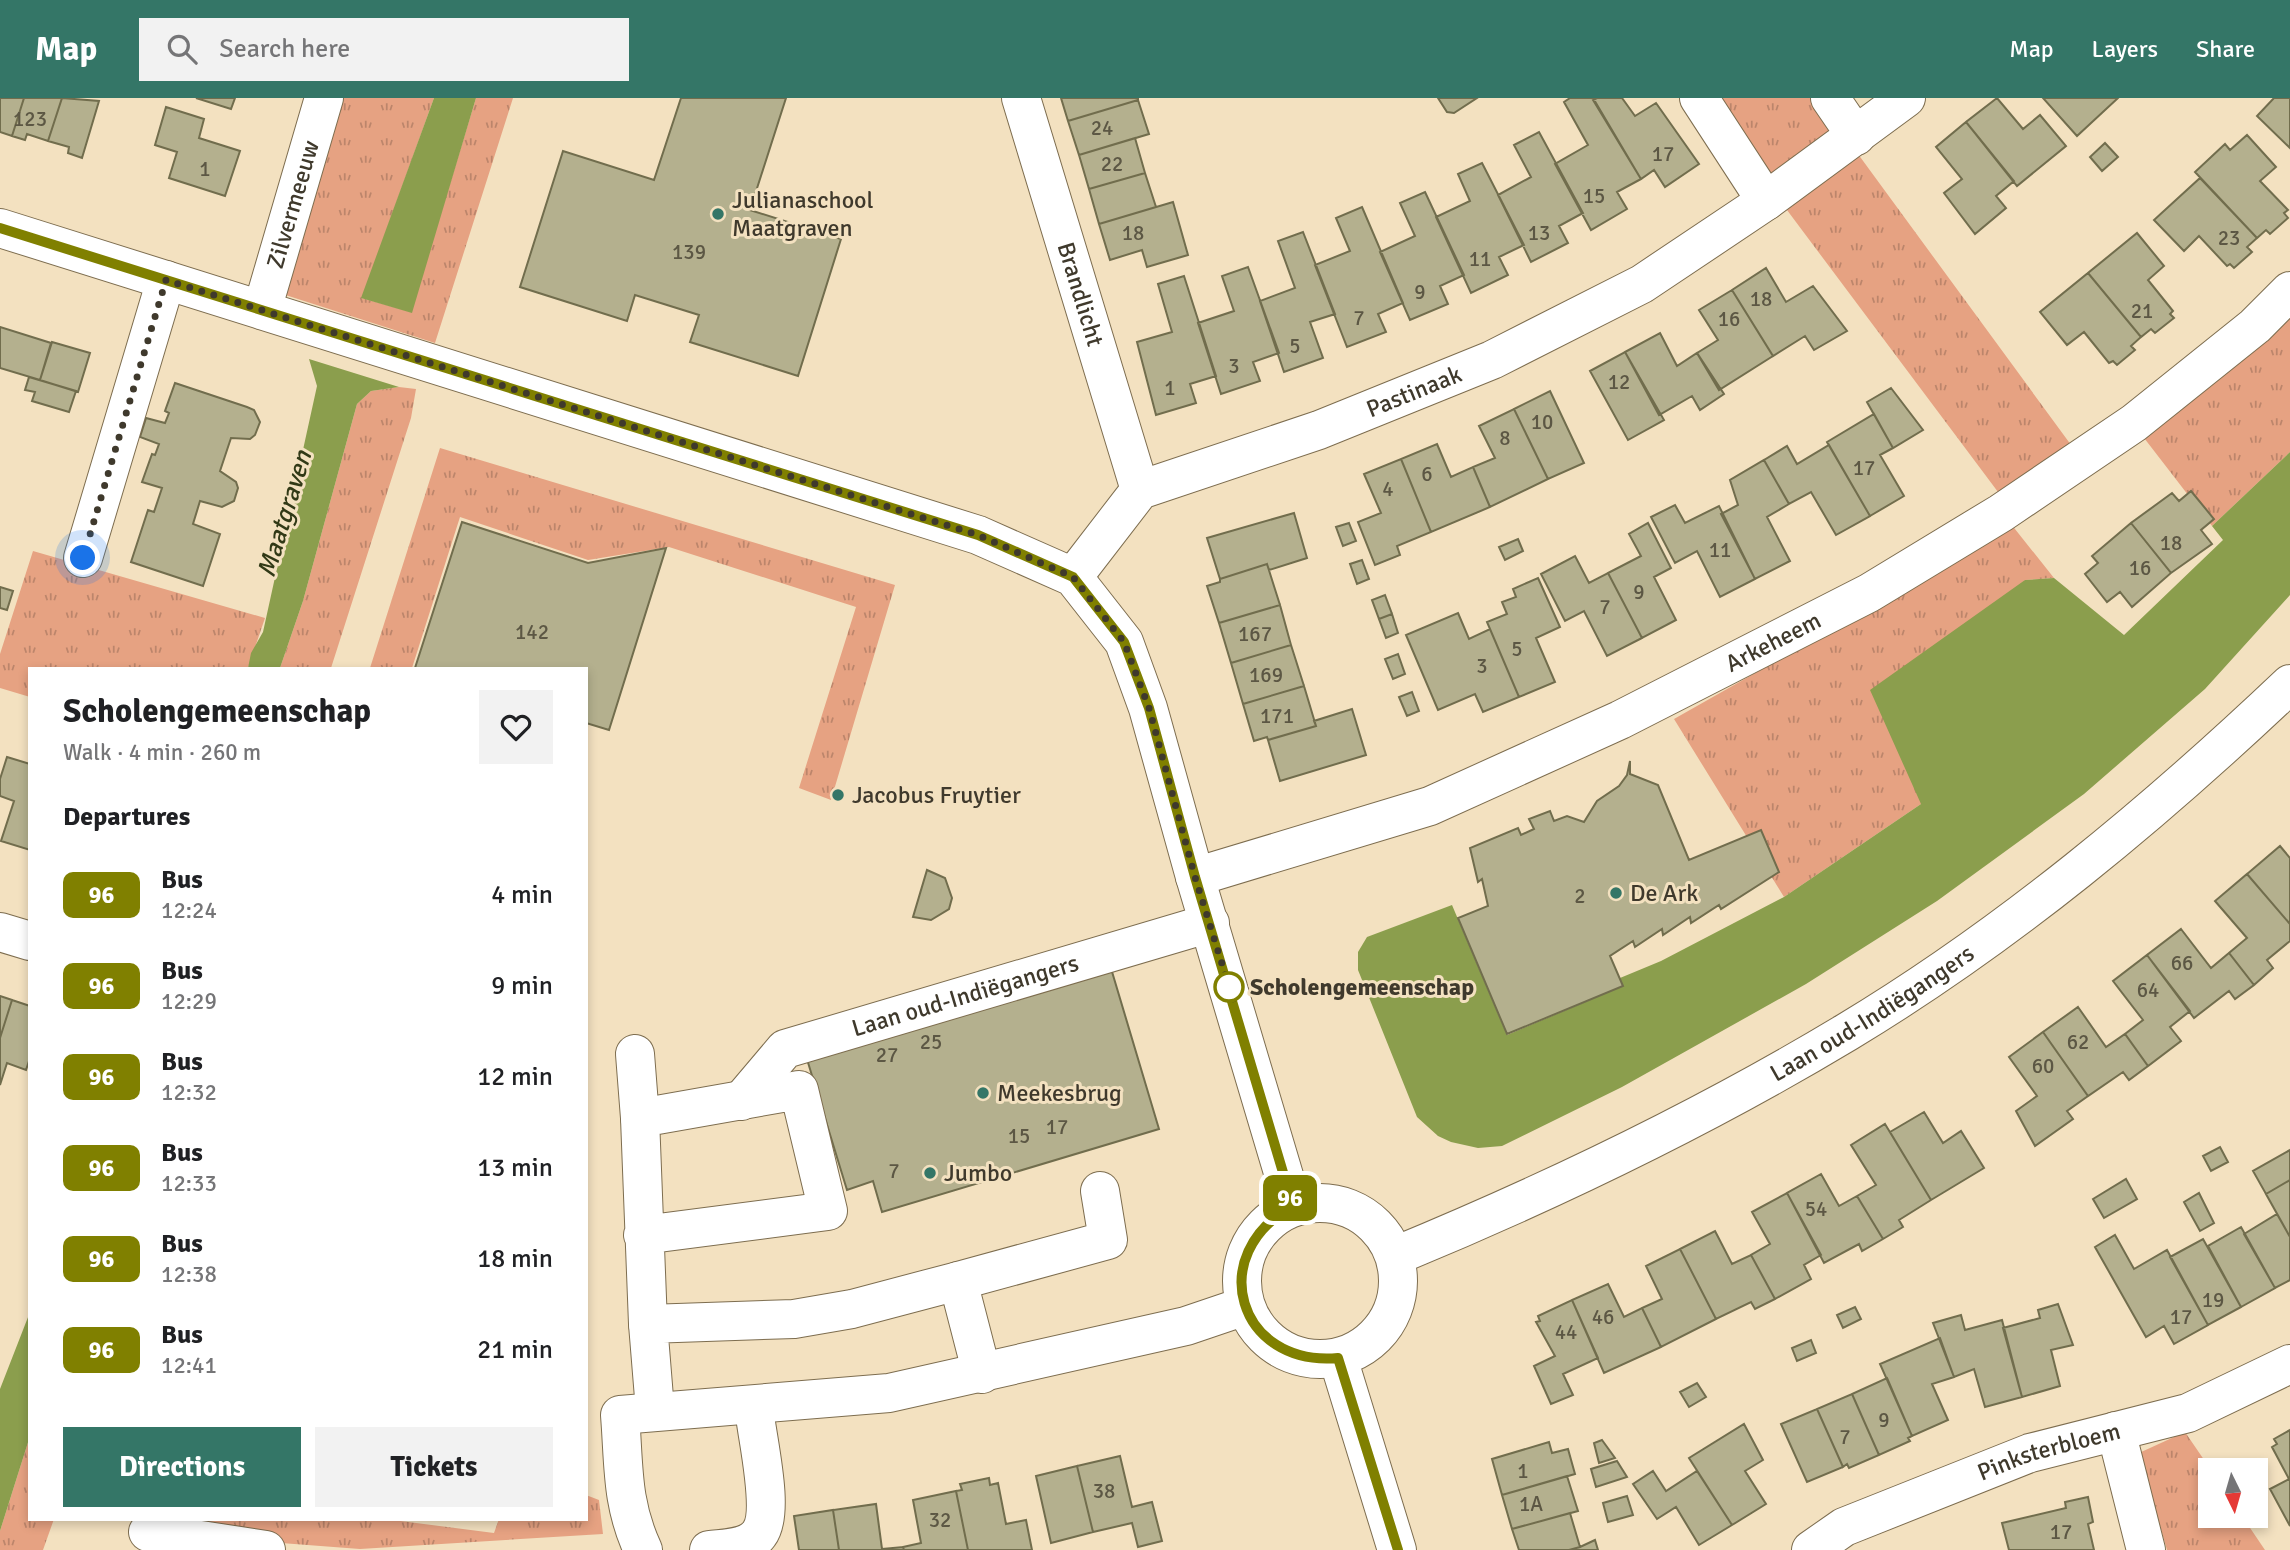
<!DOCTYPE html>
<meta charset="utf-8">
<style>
:root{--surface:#fff;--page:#f2f2f2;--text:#202124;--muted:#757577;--accent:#347667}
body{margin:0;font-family:Signika,sans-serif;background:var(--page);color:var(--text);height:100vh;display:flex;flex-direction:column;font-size:26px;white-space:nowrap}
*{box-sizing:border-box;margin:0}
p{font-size:23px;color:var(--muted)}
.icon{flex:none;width:38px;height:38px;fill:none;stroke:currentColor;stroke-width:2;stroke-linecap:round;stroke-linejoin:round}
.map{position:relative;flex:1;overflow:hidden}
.panel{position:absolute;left:28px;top:569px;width:560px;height:854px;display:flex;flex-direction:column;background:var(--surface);border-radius:0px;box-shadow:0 4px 10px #0003}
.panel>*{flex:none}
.badge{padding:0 14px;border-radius:10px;font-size:24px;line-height:46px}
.needle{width:46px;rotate:175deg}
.fabs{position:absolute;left:2198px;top:1360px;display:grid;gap:14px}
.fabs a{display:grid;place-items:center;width:70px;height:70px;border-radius:0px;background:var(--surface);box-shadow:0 4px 10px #0003;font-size:35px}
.you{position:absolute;width:35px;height:35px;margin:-18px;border:5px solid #fff;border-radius:50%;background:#1a73e8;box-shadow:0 0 0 10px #1a73e833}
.map>.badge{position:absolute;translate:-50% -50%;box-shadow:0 0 0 4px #fff}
h2{padding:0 35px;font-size:26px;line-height:63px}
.round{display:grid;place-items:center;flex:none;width:74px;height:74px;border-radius:0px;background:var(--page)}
.summary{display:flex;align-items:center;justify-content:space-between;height:119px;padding:0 35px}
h1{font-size:33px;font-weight:800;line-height:52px}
.action{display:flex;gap:14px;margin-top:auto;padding:14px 35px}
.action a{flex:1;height:80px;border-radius:0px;background:var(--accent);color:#fff;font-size:28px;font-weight:800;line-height:80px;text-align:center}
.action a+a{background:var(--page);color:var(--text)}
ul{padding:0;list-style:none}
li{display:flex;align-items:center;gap:21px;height:91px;padding:0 35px}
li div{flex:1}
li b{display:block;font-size:26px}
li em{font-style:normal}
li .badge{min-width:77px;font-weight:700;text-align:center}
header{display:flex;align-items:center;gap:42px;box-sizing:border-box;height:98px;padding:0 35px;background:var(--accent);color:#fff}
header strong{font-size:33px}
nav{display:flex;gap:38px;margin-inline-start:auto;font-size:24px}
.search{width:490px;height:63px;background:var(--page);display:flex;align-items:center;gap:18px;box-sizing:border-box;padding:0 24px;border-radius:0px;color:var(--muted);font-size:26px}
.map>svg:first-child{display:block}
</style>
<header>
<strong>Map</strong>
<div class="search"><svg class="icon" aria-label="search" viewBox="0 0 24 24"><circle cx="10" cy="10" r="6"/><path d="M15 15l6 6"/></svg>Search here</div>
<nav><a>Map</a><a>Layers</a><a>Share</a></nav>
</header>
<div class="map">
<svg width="2290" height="1452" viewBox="0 0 2290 1452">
<defs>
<pattern id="grass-tufts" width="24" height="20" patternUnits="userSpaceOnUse" patternTransform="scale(1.75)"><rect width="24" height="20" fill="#e6a282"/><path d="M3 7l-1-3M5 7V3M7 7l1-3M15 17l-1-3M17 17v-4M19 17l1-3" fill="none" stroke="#bc856b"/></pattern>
</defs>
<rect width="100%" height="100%" fill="#f3e1c0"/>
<path fill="url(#grass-tufts)" d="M337,0H434L362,200L411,214L476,0H513L435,245L273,193Z
M1710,0H1817L2074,351L2004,402L1769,88Z
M2290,211V354L2212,428L2141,336Z
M399,289L416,291L411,320L331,570H280L303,503L357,306L371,293Z
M440,350L895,487L831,702L799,690L856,509L669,449L588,462L460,419L412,570H370Z
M2011,426L2054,480L2025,482L1921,706L1784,799L1674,621L1875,507Z
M33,453L265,520L248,570H30V599L0,590V556Z
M2185,1334L2211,1372L2210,1418H2242L2265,1452H2167L2139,1355Z
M30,1338V1421H54L43,1452H0V1433Z
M586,1397L599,1402L603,1436L360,1451L281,1445L142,1421H385L494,1435L499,1421H586Z"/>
<path fill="#8b9e4d" d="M434,0H476L412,215L361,200Z
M309,261L399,289L371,293L357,306L303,503L280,570H248L251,555L263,534L317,288Z
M2290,354V497L2205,591L2084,696L1937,803L1806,886L1622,989L1502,1048L1478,1050L1451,1044L1438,1038L1417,1019L1358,872V854L1367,839L1452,807L1507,937L1623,888L1620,880L1661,863L1784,799L1921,706L1870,592L2025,482L2054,480L2124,537L2223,442L2212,428Z
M30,1214V1338L0,1433V1291Z"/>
<path fill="#b4b08e" stroke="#716d4d" stroke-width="2" d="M0,0H24L12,38L0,34Z
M24,0H62L48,43L27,36L25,42L12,38Z
M62,0L99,3L82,60L68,55L69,49L48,43Z
M196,0H235L231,11Z
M681,0H786L750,112L841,141L798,278L690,244L699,217L635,197L627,223L520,189L563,53L654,82Z
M1061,0H1138V2L1068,23Z
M1438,0H1477L1454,15L1447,14Z
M1570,0H1593L1641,81L1617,94L1627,111L1591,132L1555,66L1588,47L1564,4Z
M1597,0H1622L1635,18L1656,5L1699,66L1665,89L1654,72L1641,81L1593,2Z
M1997,0L2023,31L2040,17L2066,48L2017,88L1966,24Z
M2043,0H2118L2077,38Z
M2274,0H2290V50L2257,18Z
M1138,2L1149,36L1079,57L1068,23Z
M166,9L204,21L199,40L240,53L225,98L169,80L177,54L155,47Z
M1966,24L2014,83L1996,98L2006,110L1975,136L1944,95L1962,81L1936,49Z
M1539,34L1583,115L1559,128L1568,145L1531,164L1498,97L1531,79L1514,47Z
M2247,37L2276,69L2260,83L2288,112L2284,115L2288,120L2270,136L2266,132L2257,140L2195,74L2225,46L2230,52Z
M1135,40L1145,75L1089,91L1079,57Z
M2105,45L2118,59L2102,73L2090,59Z
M1482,65L1524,147L1499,159L1508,177L1471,195L1436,119L1470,103L1458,76Z
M1145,75L1156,109L1099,126L1089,91Z
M2200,80L2257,140L2247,149L2252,154L2234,170L2230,166L2227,168L2199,138L2184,153L2154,122Z
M1425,94L1464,177L1440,188L1448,206L1410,222L1380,154L1415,138L1400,105Z
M1173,104L1188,157L1147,169L1142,152L1110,162L1099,126Z
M1362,109L1403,205L1378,216L1386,234L1347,249L1315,167L1350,153L1336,120Z
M1303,134L1335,216L1310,224L1323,260L1284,274L1260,203L1295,190L1278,143Z
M2137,135L2164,168L2148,182L2173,213L2170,216L2174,220L2155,235L2151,231L2141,239L2088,175Z
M1248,169L1279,255L1253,264L1260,283L1221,296L1198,225L1234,213L1222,178Z
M1766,170L1786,204L1813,188L1847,233L1814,252L1805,238L1773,258L1732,192Z
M2088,175L2141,239L2131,248L2135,252L2117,267L2113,263L2109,265L2084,234L2067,247L2040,214Z
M1184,178L1216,278L1190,286L1196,305L1156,317L1137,244L1172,234L1158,186Z
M1732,192L1773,258L1719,292L1697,255L1718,242L1699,212Z
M0,229L51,245L40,282L0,270Z
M1660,235L1677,268L1697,255L1724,296L1700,312L1692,298L1659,317L1625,254Z
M52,244L90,255L78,294L40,282Z
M1625,254L1664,322L1628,342L1590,273Z
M29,279L76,293L69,314L32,303L35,294L25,292Z
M175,285L247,309L254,312L260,324L255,337L250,341L231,340L220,373L236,384L238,390L234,403L222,409L200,403L193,426L220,436L203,488L131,464L148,412L154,414L162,390L142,384L152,356L155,357L159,346L140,339L146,320L165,325L169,315L165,313Z
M1891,290L1923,332L1893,350L1867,304Z
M1550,293L1584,365L1548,381L1514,311Z
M1514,311L1548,381L1490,409L1473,369L1495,360L1479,328Z
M1874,316L1893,350L1880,357L1904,398L1870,418L1827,344Z
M1437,346L1451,379L1473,369L1490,409L1431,434L1401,361Z
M1829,347L1870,418L1836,437L1811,394L1789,406L1764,362L1787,348L1797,366Z
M1401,361L1431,434L1397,448L1400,457L1375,467L1358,424L1381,415L1364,376Z
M1764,362L1789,406L1767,419L1790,463L1755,481L1721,416L1738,407L1730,382Z
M2191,393L2214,421L2201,432L2212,446L2171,475L2131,425L2172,395L2179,403Z
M1675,407L1685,425L1719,408L1755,481L1720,499L1697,453L1675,465L1651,419Z
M1294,415L1307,460L1269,472L1267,466L1220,481L1207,440Z
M462,424L588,465L666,450L609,632L586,625V570H415Z
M1349,425L1356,443L1343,448L1336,429Z
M1648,425L1671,470L1654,479L1676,522L1642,540L1608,475L1641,458L1629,436Z
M2131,425L2171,475L2132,509L2120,494L2107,504L2085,476L2098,465L2092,458Z
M1518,441L1523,453L1505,462L1499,449Z
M1575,458L1589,485L1608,475L1642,540L1607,558L1584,513L1565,523L1541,476Z
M1362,462L1369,481L1357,486L1350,466Z
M1267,466L1280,507L1219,525L1207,488L1220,484V481Z
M1538,480L1560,529L1536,540L1555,584L1519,599L1487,524L1507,516L1502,504L1516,499L1513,491Z
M0,489L13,493L7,512L0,510Z
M1385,497L1392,516L1379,521L1372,502Z
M1280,507L1291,547L1231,565L1219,525Z
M1458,515L1469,541L1490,531L1519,599L1483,614L1475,596L1438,612L1406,537Z
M1392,516L1398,535L1386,540L1379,521Z
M1291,547L1304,588L1243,606L1231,565Z
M1398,556L1405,576L1393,581L1385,561Z
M1304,588L1316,628L1268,642L1267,639L1254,643L1243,606Z
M1412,594L1419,613L1407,618L1399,599Z
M1352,611L1366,657L1280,683L1268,642L1316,628L1314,623Z
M7,659L30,666V752L1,743L14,703L0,698V681Z
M1630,663V676L1658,687L1689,762L1761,732L1779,774L1721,811L1719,807L1691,825L1690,819L1663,837L1662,831L1635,849L1633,843L1610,858L1623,888L1507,936L1458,820L1488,808L1482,781L1478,784L1470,750L1518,730L1521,737L1534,731L1529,721L1550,713L1554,723L1567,718L1584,724L1597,703L1619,688L1627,677Z
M2280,748L2290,760V826L2247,776Z
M927,772L945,780L952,800L949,811L931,822L913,819Z
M2247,776L2290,826V843L2267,862L2273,870L2254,887L2229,855L2247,840L2215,803Z
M2181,831L2211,870L2229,855L2254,887L2235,901L2229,893L2194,920L2147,857Z
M2147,857L2190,913L2170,929L2181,943L2148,968L2125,936L2143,922L2113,883Z
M1110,867L1159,1031L882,1114L873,1083L847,1092L806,958Z
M0,898L12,902L0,940Z
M12,902L30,908V960L26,972L7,965L0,987V940Z
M2078,909L2106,949L2125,936L2148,968L2129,982L2123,974L2088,998L2043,934Z
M2043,934L2088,998L2067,1013L2073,1021L2035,1048L2016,1013L2037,998L2009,959Z
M1924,1014L1943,1045L1961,1033L1984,1070L1931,1102L1890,1034Z
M1885,1026L1931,1102L1899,1122L1903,1129L1883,1141L1857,1098L1876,1087L1851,1047Z
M2220,1049L2228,1064L2211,1073L2203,1058Z
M2290,1052V1082L2266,1096L2253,1073Z
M1821,1076L1839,1108L1857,1098L1883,1141L1862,1153L1859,1146L1824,1165L1787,1095Z
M2126,1081L2137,1101L2104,1120L2093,1101Z
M2290,1082V1139L2266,1096Z
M1787,1095L1821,1157L1804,1167L1811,1181L1775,1201L1751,1157L1770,1146L1752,1114Z
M2199,1095L2214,1125L2200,1133L2184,1104Z
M2277,1116L2290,1139V1182L2275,1190L2244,1136Z
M2241,1129L2275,1190L2241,1209L2208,1148Z
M1715,1133L1732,1166L1751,1157L1775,1201L1755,1211L1751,1204L1716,1221L1680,1151Z
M2115,1137L2134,1171L2167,1152L2208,1227L2174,1246L2164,1228L2146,1239L2095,1149Z
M2203,1141L2241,1209L2208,1227L2170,1159Z
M1680,1151L1716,1221L1661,1249L1642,1210L1662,1201L1646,1168Z
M1608,1186L1624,1219L1642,1210L1661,1249L1604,1275L1572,1202Z
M1572,1202L1598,1260L1563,1276L1573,1297L1551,1306L1534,1268L1555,1258L1536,1224L1540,1223L1538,1218Z
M2058,1206L2073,1247L2051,1252L2060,1288L2022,1299L2003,1230L2040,1220L2038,1212Z
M1855,1209L1861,1221L1843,1230L1837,1217Z
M1961,1217L1965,1232L2002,1222L2022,1299L1985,1309L1974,1271L1954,1279L1933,1225Z
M1940,1240L1954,1279L1932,1286L1948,1322L1912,1338L1880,1266Z
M1811,1242L1816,1255L1797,1263L1792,1250Z
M1887,1280L1912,1338L1908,1340L1910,1343L1879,1357L1852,1296Z
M1697,1285L1706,1299L1689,1309L1680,1294Z
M1852,1296L1879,1357L1849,1370L1847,1366L1843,1369L1817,1311Z
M1817,1311L1843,1369L1807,1384L1781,1326Z
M1744,1326L1763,1362L1745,1373L1766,1406L1732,1427L1689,1360Z
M2290,1332V1428L2270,1391L2289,1381L2272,1349L2277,1346L2274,1341Z
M1602,1342L1615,1360L1599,1365L1594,1345Z
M1549,1344L1552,1355L1568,1351L1575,1376L1502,1397L1492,1361Z
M1120,1358L1132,1409L1152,1404L1162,1443L1138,1449L1132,1425L1093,1434L1077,1368Z
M1617,1363L1627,1379L1596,1389L1591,1371Z
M1077,1368L1093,1434L1051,1445L1036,1378Z
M1653,1373L1666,1393L1697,1373L1732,1427L1699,1447L1676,1409L1657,1421L1633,1386Z
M1567,1378L1578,1413L1512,1431L1502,1397Z
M989,1380L990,1387L998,1385L1006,1426L1026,1422L1032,1452H968L956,1393L962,1392L960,1386Z
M956,1393L968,1452H904L903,1449L921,1445L913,1402Z
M1627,1398L1633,1417L1608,1424L1603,1405Z
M2088,1399L2093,1424L2088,1426L2094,1452H2009L2002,1425L2066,1410L2065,1404Z
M876,1406L882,1451L903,1449L904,1452H839L833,1412Z
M833,1412L839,1452H799L794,1418Z
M1570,1415L1580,1449L1569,1452H1519L1512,1431Z
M1595,1442L1598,1452H1569L1580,1449Z"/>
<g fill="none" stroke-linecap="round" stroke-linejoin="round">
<defs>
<g id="minor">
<path id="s1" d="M1021,0L1140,392"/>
<path d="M1699,0L1766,103"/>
<path d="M1830,0L1856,38"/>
<path d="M0,130L978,437L1073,479L1124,544L1148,610L1195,779L1293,1108"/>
<path id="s2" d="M262,212L324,0"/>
<path d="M83,460L166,182"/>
<path id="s3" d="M1073,479L1140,392L1319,332L1492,262L1642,186L1766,103L1906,0"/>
<path id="s4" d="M1195,779L1430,708L1620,622L1869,495L2001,415L2134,325L2255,228L2290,193"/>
<path d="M0,834L30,843"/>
<path d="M635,956L640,1020"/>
<path id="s5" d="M741,1003L785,951L1210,825"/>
<circle cx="1320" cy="1183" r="78"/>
<path d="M643,1137L828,1113L799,992L640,1020L648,1226"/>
<path id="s6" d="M1395,1158C1550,1094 1704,1020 1847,934C2008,837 2154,715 2290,586"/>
<path d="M958,1183L1108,1142L1100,1093"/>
<path d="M1338,1260L1397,1452"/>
<path d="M655,1312L648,1226L794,1221L852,1211L958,1183L982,1276"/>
<path d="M2116,1333L2146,1452"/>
<path d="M148,1434L266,1452"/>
<path d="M643,1452C621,1405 624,1367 620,1317L889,1295L1186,1228L1245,1208"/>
<path d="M709,1452C725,1450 748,1451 759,1436C776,1414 756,1337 754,1309"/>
<path id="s7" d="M1811,1452L1844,1429L2030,1355L2188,1315L2290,1266"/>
</g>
</defs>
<use href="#minor" stroke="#7d6d4f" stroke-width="40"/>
<use href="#minor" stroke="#fff" stroke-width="38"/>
</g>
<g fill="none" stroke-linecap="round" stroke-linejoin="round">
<defs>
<path id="line" d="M0,130L978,437L1073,479L1124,544L1149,610L1195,779L1293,1108C1204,1156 1238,1269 1338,1260L1398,1452"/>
</defs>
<use href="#line" stroke="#fff" stroke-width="16"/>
<use href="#line" stroke="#808000" stroke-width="10"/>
<path stroke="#3f392c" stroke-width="7" stroke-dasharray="0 12.6" d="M83,460L166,182L978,437L1073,479L1124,544L1149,610L1195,779L1233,901L1229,889"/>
</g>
<g fill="#347667" stroke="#f3e1c0" stroke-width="2.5">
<circle cx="718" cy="116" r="7"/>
<circle cx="838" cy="697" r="7"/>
<circle cx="1616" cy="795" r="7"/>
<circle cx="983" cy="995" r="7"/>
<circle cx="930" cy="1075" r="7"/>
</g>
<circle fill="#fff" stroke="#808000" stroke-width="3.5" cx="1229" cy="889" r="14"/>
<g text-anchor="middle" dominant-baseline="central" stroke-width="6" stroke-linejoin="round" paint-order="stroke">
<g font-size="21" fill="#5c5744">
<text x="30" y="21">123</text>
<text x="1102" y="30">24</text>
<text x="1663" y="56">17</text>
<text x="1112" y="66">22</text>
<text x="205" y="71">1</text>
<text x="1594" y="98">15</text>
<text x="1133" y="135">18</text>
<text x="1539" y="135">13</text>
<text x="2229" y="140">23</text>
<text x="689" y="154">139</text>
<text x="1480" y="161">11</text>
<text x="1420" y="194">9</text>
<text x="1761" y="201">18</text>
<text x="2142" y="213">21</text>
<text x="1359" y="220">7</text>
<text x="1729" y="221">16</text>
<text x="1295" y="248">5</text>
<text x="1234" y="268">3</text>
<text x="1619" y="284">12</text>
<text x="1170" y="290">1</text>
<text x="1542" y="324">10</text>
<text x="1505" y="340">8</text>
<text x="1864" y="370">17</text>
<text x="1427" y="376">6</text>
<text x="1388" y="391">4</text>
<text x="2171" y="445">18</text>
<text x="1720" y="452">11</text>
<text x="2140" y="470">16</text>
<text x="1639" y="494">9</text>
<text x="1605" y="509">7</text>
<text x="532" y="534">142</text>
<text x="1255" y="536">167</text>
<text x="1517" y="551">5</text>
<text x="1482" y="568">3</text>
<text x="1266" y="577">169</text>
<text x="1277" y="618">171</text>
<text x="1580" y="798">2</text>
<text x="2182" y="865">66</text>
<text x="2148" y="892">64</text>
<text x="931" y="944">25</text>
<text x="2078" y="944">62</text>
<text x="887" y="957">27</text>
<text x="2043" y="968">60</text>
<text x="1057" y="1029">17</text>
<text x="1019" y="1038">15</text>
<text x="894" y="1073">7</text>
<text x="1816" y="1111">54</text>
<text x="2213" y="1202">19</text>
<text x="1603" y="1219">46</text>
<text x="2181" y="1219">17</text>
<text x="1566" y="1234">44</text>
<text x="1884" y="1322">9</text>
<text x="1845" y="1339">7</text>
<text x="1523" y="1373">1</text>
<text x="1104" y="1393">38</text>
<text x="1531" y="1406">1A</text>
<text x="940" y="1422">32</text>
<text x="2061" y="1434">17</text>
</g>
<g font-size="24" fill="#3f392c" stroke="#f3e1c0" text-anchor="start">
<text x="732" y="102">Julianaschool<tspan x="732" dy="28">Maatgraven</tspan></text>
<text x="852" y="697">Jacobus Fruytier</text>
<text x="1630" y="795">De Ark</text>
<text x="997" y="995">Meekesbrug</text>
<text x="944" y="1075">Jumbo</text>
</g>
<g font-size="24" fill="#3f392c" stroke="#f3e1c0">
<text stroke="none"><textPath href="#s2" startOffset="110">Zilvermeeuw</textPath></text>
<text stroke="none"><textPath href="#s1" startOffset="205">Brandlicht</textPath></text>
<text stroke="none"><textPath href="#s3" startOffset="401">Pastinaak</textPath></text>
<text stroke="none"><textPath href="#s4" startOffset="626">Arkeheem</textPath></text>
<text stroke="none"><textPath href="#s5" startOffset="256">Laan oud-Indiëgangers</textPath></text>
<text stroke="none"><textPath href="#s6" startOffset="536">Laan oud-Indiëgangers</textPath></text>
<text stroke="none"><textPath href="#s7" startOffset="259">Pinksterbloem</textPath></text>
</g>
<g font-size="24" font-weight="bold" fill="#3f392c" stroke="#f3e1c0" text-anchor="start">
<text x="1250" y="889">Scholengemeenschap</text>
</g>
<g font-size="26" font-style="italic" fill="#313916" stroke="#f3e1c0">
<text transform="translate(285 416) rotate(-73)">Maatgraven</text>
</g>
</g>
</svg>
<div class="fabs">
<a><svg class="needle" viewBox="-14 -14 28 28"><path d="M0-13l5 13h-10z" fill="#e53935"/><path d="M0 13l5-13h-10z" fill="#757577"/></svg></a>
</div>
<div class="you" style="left:83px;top:460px"></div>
<b class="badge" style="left:1290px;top:1100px;background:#808000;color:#fff">96</b>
<section class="panel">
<div class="summary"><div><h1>Scholengemeenschap</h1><p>Walk · 4 min · 260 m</p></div><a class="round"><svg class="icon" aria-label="heart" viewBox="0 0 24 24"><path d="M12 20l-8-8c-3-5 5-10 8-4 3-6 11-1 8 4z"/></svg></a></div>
<h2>Departures</h2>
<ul>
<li><span class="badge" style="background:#808000;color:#fff">96</span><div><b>Bus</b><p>12:24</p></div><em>4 min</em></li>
<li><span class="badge" style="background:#808000;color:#fff">96</span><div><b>Bus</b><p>12:29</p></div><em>9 min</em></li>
<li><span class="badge" style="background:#808000;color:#fff">96</span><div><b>Bus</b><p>12:32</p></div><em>12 min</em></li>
<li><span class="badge" style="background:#808000;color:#fff">96</span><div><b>Bus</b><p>12:33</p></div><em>13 min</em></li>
<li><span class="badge" style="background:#808000;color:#fff">96</span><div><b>Bus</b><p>12:38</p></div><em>18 min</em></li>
<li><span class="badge" style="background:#808000;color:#fff">96</span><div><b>Bus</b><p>12:41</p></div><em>21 min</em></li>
</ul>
<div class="action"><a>Directions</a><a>Tickets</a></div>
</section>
</div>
